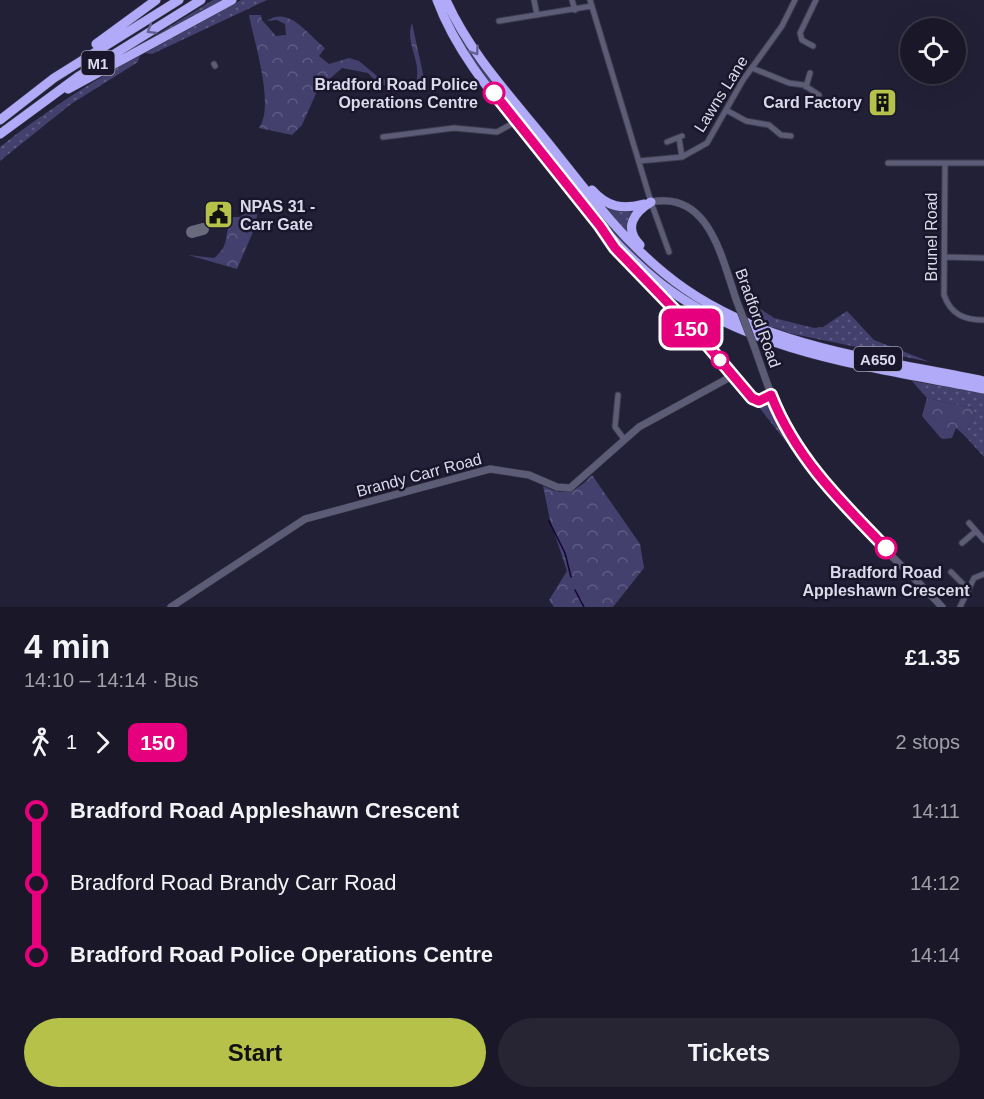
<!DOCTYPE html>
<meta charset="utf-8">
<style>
:root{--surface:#1a1828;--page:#272534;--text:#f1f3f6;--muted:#9fa0a8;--line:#383745;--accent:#b6c149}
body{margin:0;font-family:Helvetica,sans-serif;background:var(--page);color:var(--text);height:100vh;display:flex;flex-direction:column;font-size:22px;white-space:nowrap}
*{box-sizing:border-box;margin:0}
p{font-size:20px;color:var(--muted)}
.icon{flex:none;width:33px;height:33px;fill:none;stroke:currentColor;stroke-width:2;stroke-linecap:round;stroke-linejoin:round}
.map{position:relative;height:607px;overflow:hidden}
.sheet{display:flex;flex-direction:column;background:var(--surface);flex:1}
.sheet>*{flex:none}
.badge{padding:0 12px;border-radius:9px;font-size:21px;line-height:39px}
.tools{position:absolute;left:900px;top:18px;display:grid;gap:12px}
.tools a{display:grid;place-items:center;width:66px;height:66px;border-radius:50%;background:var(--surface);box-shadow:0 6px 24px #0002,0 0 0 2px var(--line);font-size:30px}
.map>.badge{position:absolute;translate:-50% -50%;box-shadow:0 0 0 3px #fff}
.legs{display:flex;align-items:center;gap:9px;height:66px;padding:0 24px;font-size:20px}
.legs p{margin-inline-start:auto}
.overview{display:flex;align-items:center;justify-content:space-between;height:102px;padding:0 24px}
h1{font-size:33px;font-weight:600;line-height:45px}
.button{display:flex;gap:12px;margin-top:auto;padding:12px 24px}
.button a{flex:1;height:69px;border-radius:36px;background:var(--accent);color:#111;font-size:24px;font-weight:600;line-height:69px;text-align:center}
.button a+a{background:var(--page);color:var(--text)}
ul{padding:0 24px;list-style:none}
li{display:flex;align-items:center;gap:21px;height:72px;font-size:22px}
li i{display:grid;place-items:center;width:9px;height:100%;margin:0 8px;background:currentColor}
li i::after{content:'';width:15px;height:15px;margin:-8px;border:4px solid;border-radius:50%;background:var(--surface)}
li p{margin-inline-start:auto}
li:first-child i{background:linear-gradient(#0000 50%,currentColor 0)}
li:last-child i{background:linear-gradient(currentColor 50%,#0000 0)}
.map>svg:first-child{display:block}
</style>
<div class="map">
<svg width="984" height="607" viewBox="0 0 984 607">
<defs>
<pattern id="grass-dots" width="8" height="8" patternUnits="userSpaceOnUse" patternTransform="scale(1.5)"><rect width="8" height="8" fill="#44406d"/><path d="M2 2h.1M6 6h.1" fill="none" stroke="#5e5b82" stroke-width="1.8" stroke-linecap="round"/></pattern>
<pattern id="forest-crowns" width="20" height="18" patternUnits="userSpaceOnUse" patternTransform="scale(1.5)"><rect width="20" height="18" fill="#44406d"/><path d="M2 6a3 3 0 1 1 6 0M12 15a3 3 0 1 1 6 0" fill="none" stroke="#5e5b82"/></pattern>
</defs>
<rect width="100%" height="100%" fill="#222036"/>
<path fill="url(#grass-dots)" d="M213,0H226L107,65Z
M241,0H267L152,54L145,53Z
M441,0L494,85L516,112L513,113L460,44Z
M140,55L138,62L71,104L0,161V147C44,112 91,82 140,55Z
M521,116L607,221L739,327C716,314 693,302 671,288C616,251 562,175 520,123Z
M604,205L632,210L629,221V235Z
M744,298L774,318L814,328L823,327L847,311L874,340L930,362L793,334L751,320Z
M912,381L984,393V457L964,435L975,414L972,408L927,398Z
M771,395L815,472L807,469L752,398L756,400Z"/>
<path fill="url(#forest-crowns)" d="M249,15H261L262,20L276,36L286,35L285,24L277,20L267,21C289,5 309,36 325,48L319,56L329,64L349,58L359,61L377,76L399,86H415C424,62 404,45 412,23L425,83L416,89C398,89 381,89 368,73L342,68L318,89L302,125L292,135L259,128C275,106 254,42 249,15Z
M258,204L256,225L237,269L188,255L214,258C232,244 222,234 233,217H240Z
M927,398L972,408L975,414L964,435L956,428L952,438L943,439L940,437L922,416Z
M592,475L640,544L644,568L613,607H554L549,600L567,571L550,520L543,486C564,497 577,492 592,475Z"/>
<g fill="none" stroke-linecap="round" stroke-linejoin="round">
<path stroke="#110533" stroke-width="1.5" d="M549,521L565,553L571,577
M575,590L584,607"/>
<path stroke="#6a6a7d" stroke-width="12" d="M192,232L203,229"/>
<defs>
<path id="street" d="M534,0L537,15
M572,0L575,10
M590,0L651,202L669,252
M499,21L592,6
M813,46L802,40L800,33L816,0
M214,64L215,66
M752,68L789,83L804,85L819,95
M806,87L810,73
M728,111L746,121L769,125L781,135L791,136
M383,137L454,128L497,132L519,120L516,110
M679,138L682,157
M667,142L682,136
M639,161L682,157L707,143L743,80L782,26L795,0
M888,163H984
M945,163L944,295C951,315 965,320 984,320
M945,257L984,258
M618,395L615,427L624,439
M969,523L984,540
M962,543L976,531
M951,572L968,589
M960,607L974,578L984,574"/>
<path id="secondary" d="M651,202C710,190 722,260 737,302
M674,309L752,398L759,401L771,395
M754,346C766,380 776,413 795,443C832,506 893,554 942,607
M171,607L305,519L490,469L529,475L557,487L570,488L639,427L734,375"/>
<path id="highway" d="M437,0C458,57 500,103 538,150C576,196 612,245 660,283C752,354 873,367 984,389
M446,0C470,54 512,98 549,144C585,189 619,236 664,273C753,347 874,358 984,381
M96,44L156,0
M68,89L232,0
M0,120L54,78L179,0
M0,134L79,76L201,0
M592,190C607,207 622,210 644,204
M640,245C623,228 634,212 651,202
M623,257L674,309"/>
</defs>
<use href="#street" stroke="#3d3b4e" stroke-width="7"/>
<use href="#secondary" stroke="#3d3b4e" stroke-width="8"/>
<use href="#highway" stroke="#3d3b4e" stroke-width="10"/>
<use href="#street" stroke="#5d5c76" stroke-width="5"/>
<use href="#secondary" stroke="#5d5c76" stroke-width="7"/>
<use href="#highway" stroke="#b0aaf9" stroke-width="9"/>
<defs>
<path id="secondary-bridge" d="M737,302L754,346"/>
</defs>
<use href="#secondary-bridge" stroke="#3d3b4e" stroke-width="8" stroke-linecap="butt"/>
<use href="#secondary-bridge" stroke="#5d5c76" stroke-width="7"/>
</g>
<defs><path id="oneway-chevron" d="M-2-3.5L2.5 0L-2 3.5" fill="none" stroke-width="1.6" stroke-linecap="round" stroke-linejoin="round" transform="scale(1.5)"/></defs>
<g stroke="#646092">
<use href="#oneway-chevron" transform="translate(151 30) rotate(149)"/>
<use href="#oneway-chevron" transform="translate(475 51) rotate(56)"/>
</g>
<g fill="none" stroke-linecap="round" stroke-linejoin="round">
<defs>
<path id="line-1" d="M494,93L600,226L615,248L697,333L752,398L759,401L771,395C795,457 841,502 886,548"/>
</defs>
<use href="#line-1" stroke="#fff" stroke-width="14"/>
<use href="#line-1" stroke="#e6007e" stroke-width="9"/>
</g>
<defs>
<symbol id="building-square" viewBox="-11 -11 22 22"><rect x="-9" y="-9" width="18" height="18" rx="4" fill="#b6c149" stroke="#19162c"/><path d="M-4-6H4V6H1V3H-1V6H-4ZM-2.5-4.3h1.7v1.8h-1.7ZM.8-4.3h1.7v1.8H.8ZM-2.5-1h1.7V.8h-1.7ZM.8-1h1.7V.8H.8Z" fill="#111"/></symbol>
<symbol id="civic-square" viewBox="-11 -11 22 22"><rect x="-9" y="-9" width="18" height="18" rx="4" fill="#b6c149" stroke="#19162c"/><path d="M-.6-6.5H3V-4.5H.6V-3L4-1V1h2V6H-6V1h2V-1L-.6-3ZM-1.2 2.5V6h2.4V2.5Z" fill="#111"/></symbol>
</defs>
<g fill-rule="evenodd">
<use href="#building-square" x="866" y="86" width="33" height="33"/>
<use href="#civic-square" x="202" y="198" width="33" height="33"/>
</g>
<g fill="#fff" stroke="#e6007e" stroke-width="3">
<circle cx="494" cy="93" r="10"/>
<circle cx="720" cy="360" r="8"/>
<circle cx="886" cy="548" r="10"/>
</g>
<g text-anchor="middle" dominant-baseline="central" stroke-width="5" stroke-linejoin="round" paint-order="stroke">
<g fill="#19162c" stroke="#a09fb1" stroke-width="1.5">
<rect x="81.5" y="51" width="33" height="24" rx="4.5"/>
<rect x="854" y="347" width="48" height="24" rx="4.5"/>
</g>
<g font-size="15" font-weight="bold" fill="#dadaea">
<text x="98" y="63">M1</text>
<text x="878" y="359">A650</text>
</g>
<g font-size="16" font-weight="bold" fill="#dadaea" stroke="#19162c" text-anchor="end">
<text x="478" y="84">Bradford Road Police<tspan x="478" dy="18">Operations Centre</tspan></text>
<text x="886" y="572" text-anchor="middle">Bradford Road<tspan x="886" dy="18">Appleshawn Crescent</tspan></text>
</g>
<g font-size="16" fill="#dadaea" stroke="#19162c">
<text transform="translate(721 94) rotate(-58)">Lawns Lane</text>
<text transform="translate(931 237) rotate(-90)">Brunel Road</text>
<text transform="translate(758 318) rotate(70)">Bradford Road</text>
<text transform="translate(419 475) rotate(-15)">Brandy Carr Road</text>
</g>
<g font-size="16" font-weight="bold" fill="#dadaea" stroke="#19162c" text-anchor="end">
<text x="862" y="102">Card Factory</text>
<text x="240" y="206" text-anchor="start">NPAS 31 -<tspan x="240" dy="18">Carr Gate</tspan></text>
</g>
</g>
</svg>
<div class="tools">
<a><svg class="icon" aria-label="locate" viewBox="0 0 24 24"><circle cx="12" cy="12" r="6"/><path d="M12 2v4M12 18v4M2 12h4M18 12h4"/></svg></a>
</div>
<b class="badge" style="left:691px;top:328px;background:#e6007e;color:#fff">150</b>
</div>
<section class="sheet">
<div class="overview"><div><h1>4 min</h1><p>14:10 – 14:14 · Bus</p></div><b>£1.35</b></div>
<div class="legs"><svg class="icon" aria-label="walk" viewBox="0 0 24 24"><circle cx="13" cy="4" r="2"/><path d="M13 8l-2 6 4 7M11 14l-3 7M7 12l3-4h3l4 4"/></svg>1<svg class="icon" aria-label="forward" viewBox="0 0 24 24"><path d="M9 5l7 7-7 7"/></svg><b class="badge" style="background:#e6007e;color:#fff">150</b><p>2 stops</p></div>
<ul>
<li><i style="color:#e6007e"></i><b>Bradford Road Appleshawn Crescent</b><p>14:11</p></li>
<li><i style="color:#e6007e"></i><span>Bradford Road Brandy Carr Road</span><p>14:12</p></li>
<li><i style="color:#e6007e"></i><b>Bradford Road Police Operations Centre</b><p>14:14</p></li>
</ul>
<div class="button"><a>Start</a><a>Tickets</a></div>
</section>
